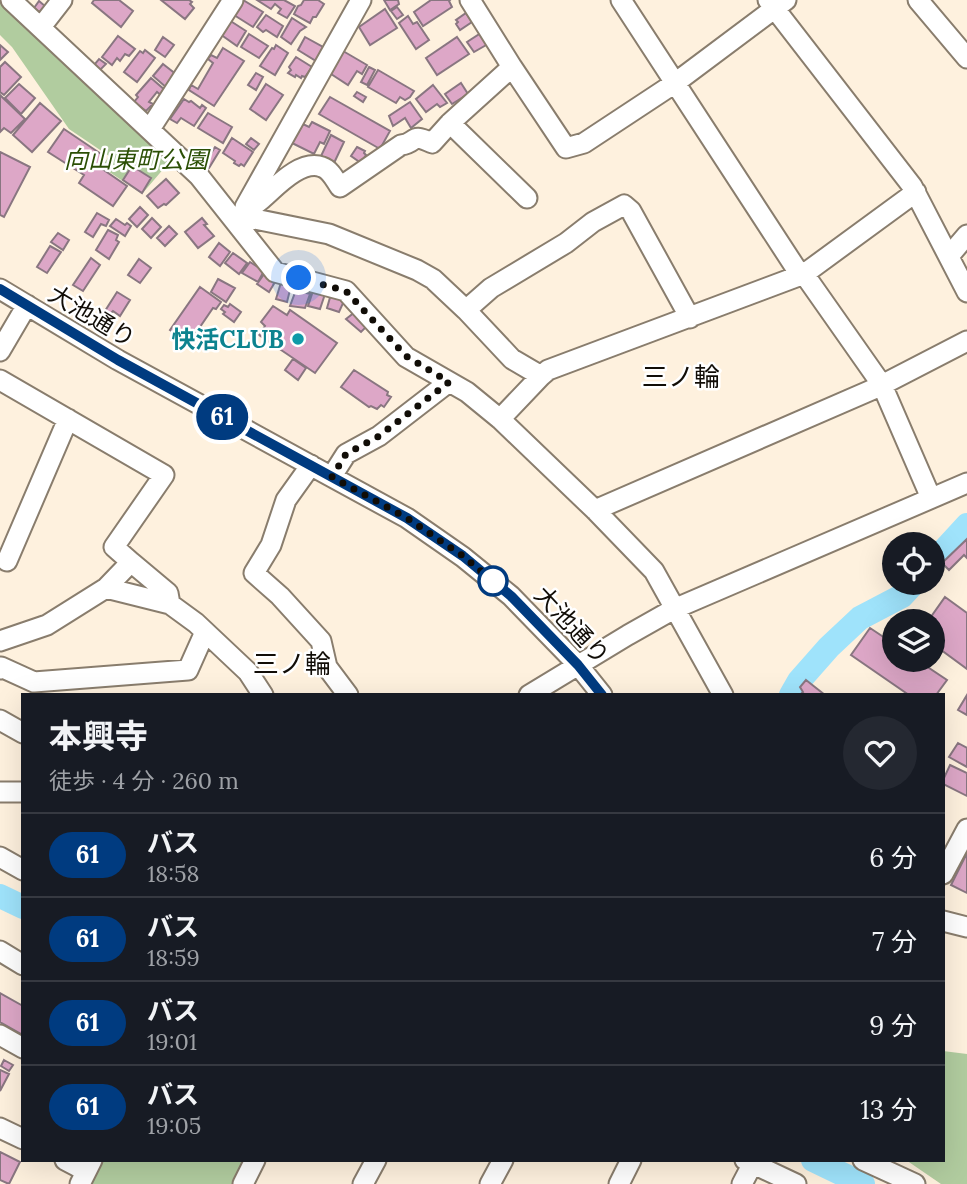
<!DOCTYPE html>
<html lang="ja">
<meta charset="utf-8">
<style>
:root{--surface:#171b24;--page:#242831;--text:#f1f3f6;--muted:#9ea1a6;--line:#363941}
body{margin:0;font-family:Lora,"Noto Sans JP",serif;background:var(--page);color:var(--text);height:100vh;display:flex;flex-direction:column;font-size:26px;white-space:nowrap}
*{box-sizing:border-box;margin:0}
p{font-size:23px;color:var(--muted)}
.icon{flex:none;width:38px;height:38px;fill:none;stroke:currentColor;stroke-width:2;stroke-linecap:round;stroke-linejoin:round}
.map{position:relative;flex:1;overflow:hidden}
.panel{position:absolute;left:21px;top:693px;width:924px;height:469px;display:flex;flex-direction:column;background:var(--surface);border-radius:0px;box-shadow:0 7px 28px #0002}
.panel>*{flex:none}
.badge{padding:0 14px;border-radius:23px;font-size:24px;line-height:46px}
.buttons{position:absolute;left:882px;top:532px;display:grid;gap:14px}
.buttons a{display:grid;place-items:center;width:63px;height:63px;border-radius:50%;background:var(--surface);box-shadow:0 7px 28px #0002;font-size:35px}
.you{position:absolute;width:35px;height:35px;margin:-18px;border:5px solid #fff;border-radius:50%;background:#1a73e8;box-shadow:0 0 0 10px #1a73e833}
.map>.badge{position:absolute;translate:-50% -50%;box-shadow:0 0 0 4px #fff}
.round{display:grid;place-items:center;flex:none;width:74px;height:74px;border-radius:37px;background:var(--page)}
.summary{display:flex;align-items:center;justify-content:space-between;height:119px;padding:0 28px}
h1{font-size:33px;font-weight:700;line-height:52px}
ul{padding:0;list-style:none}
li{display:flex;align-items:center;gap:21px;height:84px;padding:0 28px;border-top:2px solid var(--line)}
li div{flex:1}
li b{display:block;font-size:26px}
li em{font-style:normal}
li .badge{min-width:77px;font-weight:700;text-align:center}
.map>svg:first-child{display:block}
</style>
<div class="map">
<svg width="967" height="1184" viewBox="0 0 967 1184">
<rect width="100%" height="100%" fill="#fef1de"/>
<path fill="#b1cc9f" d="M0,0H2L171,160L142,194L102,167L109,156L69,129L12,47L0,35Z
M943,1051L967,1054V1184H941L906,1160H943Z
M100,1160H246L234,1184H93L89,1182Z"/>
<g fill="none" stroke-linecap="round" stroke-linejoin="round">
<path stroke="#9fe3fb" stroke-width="24" d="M933,562L967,525
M791,695L799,681L829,647L860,618L902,596L914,583
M0,896L23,907
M813,1160L863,1184"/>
</g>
<path fill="#dda7c7" stroke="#897681" stroke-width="2" d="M94,0H119L133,11L121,27L92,3Z
M161,0H189L192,2L190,4L194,8L185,19Z
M243,0L263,12L253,27L234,15Z
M257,0H284L295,6L287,18L278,13L281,9L275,4L271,9Z
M304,0H318L324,4L316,17H313L310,23L294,14L298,6L301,5Z
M384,0H398L399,4L390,10Z
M431,0H450L449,1L452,7L423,26L414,12Z
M39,1L46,7L40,13L34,8Z
M397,7L403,15L397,19L391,11Z
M385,9L397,28L370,45L359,27Z
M466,13L472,22L460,30L456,24L458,22L456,20Z
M266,15L283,26L277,37L266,30L263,32L257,27Z
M408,16L413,24L417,22L429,40L416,49L399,23Z
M292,18L306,27L300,31L291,44L281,37Z
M229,20L246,31L237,46L220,34Z
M481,33L488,44L474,52L467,42Z
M249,34L268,46L259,58L241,47Z
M118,36L135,49L129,56L125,54L120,61L117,58L112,65L102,57Z
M163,37L174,45L165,57L155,50Z
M305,37L323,47L316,61L298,50Z
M457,37L469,54L437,75L426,58Z
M0,45L8,52L0,60Z
M276,45L288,53L275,75L260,66L272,48L274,49Z
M223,48L244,61L214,106L189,90L191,85L198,89L213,63L208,59L211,55L217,58Z
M145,50L155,58L137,82L124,72L140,51L143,53Z
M343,51L367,65L362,74L357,71L348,85L331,74Z
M296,57L312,67L305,77L302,76L301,78L296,75L295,77L288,73L291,70L289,67Z
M99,59L106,64L100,70L94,65Z
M5,62L21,77L4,95L0,92V67Z
M163,64L177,75L167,88L153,76Z
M369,67L375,70L367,85L361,82Z
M378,70L414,91L410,97L405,100L400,97L396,103L368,87Z
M256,73L263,77L256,90L248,85Z
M151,78L166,91L162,96L157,92L149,102L153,104L146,111L134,102L138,97L136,95Z
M461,83L468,94L452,104L445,94Z
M19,84L35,98L21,114L5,98Z
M266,84L283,95L266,120L250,109Z
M433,85L447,103L440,107L437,104L426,112L416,99Z
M357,92L366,97L363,102L354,96Z
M0,95L25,119L11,133L4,128L0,132Z
M330,97L390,131L380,149L319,114Z
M184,99L189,102L191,101L200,108L202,105L206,108L194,126L181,118L177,123L170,119Z
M410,102L422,119L411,128L405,118L393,126L389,116Z
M40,103L61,121L32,152L13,135Z
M208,113L232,127L223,143L198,128Z
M312,122L330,131L324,144L320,142L314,154L292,143L303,124L309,127Z
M64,129L104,156L98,166L127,186L113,206L79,183L84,175L48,152Z
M331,135L344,142L334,163L321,156Z
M232,138L253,152L244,166L241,164L239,166L234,163L235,161L223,153Z
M251,138L259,144L254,150L246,144Z
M215,147L220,150L209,168L203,166Z
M357,147L365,151L364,153L366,155L361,163L351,156Z
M0,152L30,167L4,217L0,215Z
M132,166L151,178L142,193L123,180Z
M166,179L179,193L166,205L164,204L158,208L147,196Z
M140,207L148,215L137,227L129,219Z
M97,213L109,220L106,226L101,224L93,237L85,232Z
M152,218L161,227L151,238L142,229Z
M202,218L207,224L204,225L214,236L198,248L185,232Z
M116,219L125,225L127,223L131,226L125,236L110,226Z
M169,226L177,234L165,246L157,238Z
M108,230L118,235L116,240L119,242L109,259L96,250Z
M58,233L69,240L63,250L51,242Z
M219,243L230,252L220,266L209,257Z
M50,246L61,252L47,273L37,267Z
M233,253L247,263L239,274L225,263Z
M91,258L100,265L83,291L73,285Z
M139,259L151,268L140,283L128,275Z
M250,262L264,271L258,282L242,273Z
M267,270L278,277L269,292L257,284Z
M218,279L235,288L226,302L211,292Z
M282,279L292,282L287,302L276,299Z
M200,287L221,302L216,309L213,308L189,343L170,330Z
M314,288L326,291L320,309L308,306Z
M296,290L310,294L305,308L290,306Z
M117,292L130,300L120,316L113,311L110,314L105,311Z
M331,294L343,297L344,301L339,312L327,308Z
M230,304L241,312L234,322L223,314L225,312L221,309L224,305L228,307Z
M273,306L287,315L290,310L337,343L315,373L259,335L265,326L261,322Z
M355,312L366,327L361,332L346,319Z
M293,359L306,368L298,380L285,370Z
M354,370L388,392L387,395L391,397L384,407L381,405L377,409L371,406L369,407L341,387Z
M967,539V558L964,555L949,570L942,563Z
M945,597L967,613V669L933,644V621H928Z
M870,628L894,644V660H917L947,680L936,695H909L851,655Z
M806,680L825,695H800L803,692L800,687Z
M967,695V715L958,710Z
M958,743L967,748V767L949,757Z
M950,765L967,773V796L943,784V780Z
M967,853V893L951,885Z
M0,993L23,1006V1035L0,1022Z
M4,1060L13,1065L9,1071L1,1066Z
M0,1070L9,1074L0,1091Z
M0,1152L20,1162L9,1184L0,1180Z"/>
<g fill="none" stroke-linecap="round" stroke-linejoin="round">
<defs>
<path id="minor" d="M11,0L199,176L275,272L346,291L406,357L467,392L500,419L595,510L654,571L723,695
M621,0L797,270L804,274L882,385L931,498
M768,0L912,186L967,292
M918,0L967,58
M41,27L62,0
M512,67L566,148L584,143L675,83L786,0
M450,123L527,198
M150,129L233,0
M245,207L361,0
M240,216C247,210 255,205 262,199C276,187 301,159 322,167C331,170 335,180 340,187L401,145C418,143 409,132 432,143L450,123L512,67L470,0
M240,216L329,234L417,270L433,279L466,310L512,359L541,376
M949,256L967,235
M0,289L118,360L407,518L463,557L511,596L578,665L602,695
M466,310L491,288L566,243L593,222L624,205L631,211L690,318
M0,351L27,305
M0,380L164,475L114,547L131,562L106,588L47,625L0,641
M500,419L541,376L548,370L804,274L916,192
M311,465L286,500L271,545L254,573L280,596L321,641L327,667L348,695
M332,476L346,454L379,436L449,382
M595,510L876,388L967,341
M7,561L68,419
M131,562L168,593L170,604
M106,588L170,604L196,623L248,672L263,695
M0,669L1,667L34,682L188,670L205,632
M529,695L628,635L674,609L967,483
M0,720L23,733
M0,792H23
M0,857L23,870
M943,874L967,829
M943,921L967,927
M0,951L23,965
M0,1035L23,1048
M0,1128L23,1139
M65,1160L86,1171
M745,1160L796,1184
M863,1160L915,1184
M80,1184L92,1160
M243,1184L255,1160
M363,1184L376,1160
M490,1184L503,1160
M619,1184L631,1160
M742,1184L753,1163"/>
</defs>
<use href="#minor" stroke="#897d6d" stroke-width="23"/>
<use href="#minor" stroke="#fff" stroke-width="19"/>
</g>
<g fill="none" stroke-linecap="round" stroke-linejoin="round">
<defs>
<path id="line" d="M0,289L118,360L407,518L463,556L511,596L578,665L602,695"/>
</defs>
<use href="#line" stroke="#fff" stroke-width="16"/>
<use href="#line" stroke="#003b80" stroke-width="10"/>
<path stroke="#110d07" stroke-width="7" stroke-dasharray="0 12.6" d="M299,278L346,291L406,356L449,382L379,436L346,454L332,477L407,518L463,556L495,583L493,581"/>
</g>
<circle fill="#0f9aa8" stroke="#fff" stroke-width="2.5" cx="298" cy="339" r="7"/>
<circle fill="#fff" stroke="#003b80" stroke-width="3.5" cx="493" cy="581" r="14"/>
<g text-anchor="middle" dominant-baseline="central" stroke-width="5" stroke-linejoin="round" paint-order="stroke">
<g font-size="24" font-style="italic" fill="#2b4f05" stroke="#fff">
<text x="136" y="159">向山東町公園</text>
</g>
<g font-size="24" fill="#110d07" stroke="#fff">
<text transform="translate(92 316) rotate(31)">大池通り</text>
<text transform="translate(572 625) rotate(47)">大池通り</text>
</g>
<g font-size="24" font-weight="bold" fill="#0d838f" stroke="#fff" text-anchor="end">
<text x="284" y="339">快活CLUB</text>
</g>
<g font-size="26" fill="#110d07" stroke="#fff">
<text x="681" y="376">三ノ輪</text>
<text x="292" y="663">三ノ輪</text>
</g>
</g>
</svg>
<div class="buttons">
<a><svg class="icon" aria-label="locate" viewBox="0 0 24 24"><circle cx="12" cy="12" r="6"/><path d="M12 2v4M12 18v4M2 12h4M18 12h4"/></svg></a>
<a><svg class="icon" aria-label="layers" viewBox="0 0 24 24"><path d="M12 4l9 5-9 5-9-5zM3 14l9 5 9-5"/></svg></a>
</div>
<div class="you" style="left:299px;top:278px"></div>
<b class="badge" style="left:222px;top:417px;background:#003b80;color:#fff">61</b>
<section class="panel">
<div class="summary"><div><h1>本興寺</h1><p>徒歩 · 4 分 · 260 m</p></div><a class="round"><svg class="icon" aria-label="heart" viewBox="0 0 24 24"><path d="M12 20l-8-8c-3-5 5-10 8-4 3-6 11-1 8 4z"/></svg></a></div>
<ul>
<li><span class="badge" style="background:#003b80;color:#fff">61</span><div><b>バス</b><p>18:58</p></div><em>6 分</em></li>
<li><span class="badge" style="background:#003b80;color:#fff">61</span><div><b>バス</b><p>18:59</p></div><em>7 分</em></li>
<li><span class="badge" style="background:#003b80;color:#fff">61</span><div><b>バス</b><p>19:01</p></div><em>9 分</em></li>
<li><span class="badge" style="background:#003b80;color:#fff">61</span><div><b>バス</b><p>19:05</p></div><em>13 分</em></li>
</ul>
</section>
</div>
